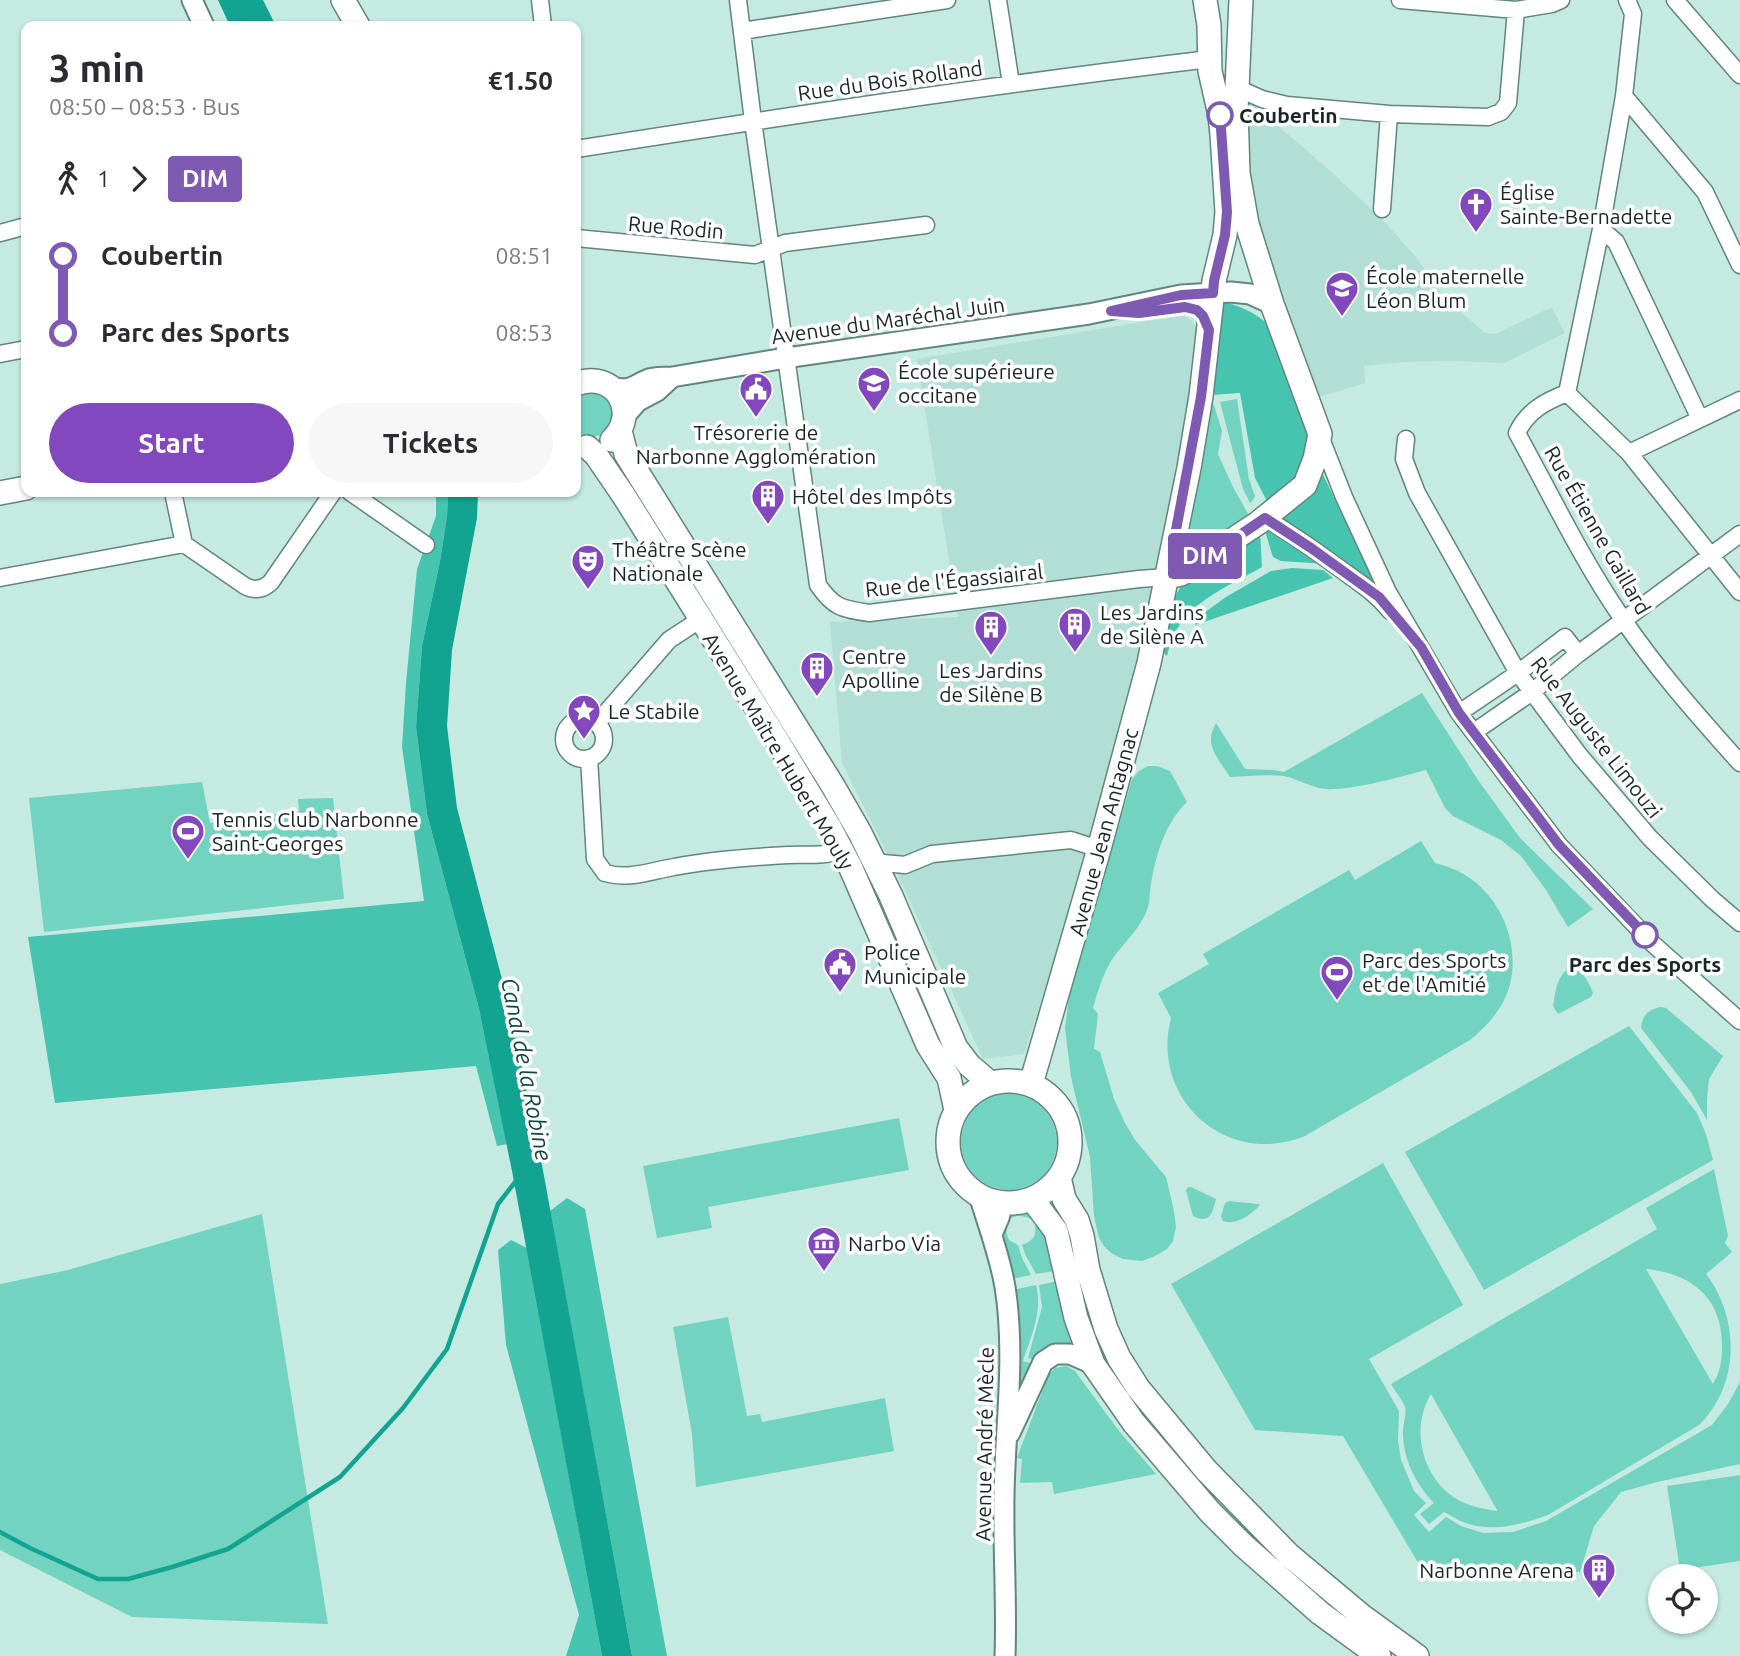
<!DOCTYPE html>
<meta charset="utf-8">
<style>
:root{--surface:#fff;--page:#f7f7f7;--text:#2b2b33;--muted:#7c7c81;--accent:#8248be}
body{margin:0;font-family:Ubuntu,sans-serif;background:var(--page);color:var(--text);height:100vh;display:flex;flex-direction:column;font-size:26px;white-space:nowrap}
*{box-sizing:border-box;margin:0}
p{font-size:23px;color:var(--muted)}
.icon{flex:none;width:38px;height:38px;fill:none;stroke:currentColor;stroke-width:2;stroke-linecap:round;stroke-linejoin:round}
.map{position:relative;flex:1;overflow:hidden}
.details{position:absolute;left:21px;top:21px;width:560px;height:476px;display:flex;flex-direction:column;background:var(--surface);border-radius:14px;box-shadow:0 2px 5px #0004}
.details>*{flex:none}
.badge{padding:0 14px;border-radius:5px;font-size:24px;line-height:46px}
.buttons{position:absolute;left:1648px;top:1564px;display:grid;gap:14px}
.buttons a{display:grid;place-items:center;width:70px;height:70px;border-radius:50%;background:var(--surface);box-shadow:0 2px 5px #0004;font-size:35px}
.map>.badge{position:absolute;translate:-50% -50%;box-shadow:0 0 0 4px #fff}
.legs{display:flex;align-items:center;gap:10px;height:77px;padding:0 28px;font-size:23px}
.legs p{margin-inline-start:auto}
.summary{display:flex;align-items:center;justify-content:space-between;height:119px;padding:0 28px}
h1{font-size:38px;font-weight:700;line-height:52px}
.cta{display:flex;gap:14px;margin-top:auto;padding:14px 28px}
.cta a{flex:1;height:80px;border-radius:42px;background:var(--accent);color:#fff;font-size:28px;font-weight:700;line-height:80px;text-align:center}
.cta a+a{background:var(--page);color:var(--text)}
ul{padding:0 28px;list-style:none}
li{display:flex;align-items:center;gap:24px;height:77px;font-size:26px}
li i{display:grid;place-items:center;width:10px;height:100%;margin:0 9px;background:currentColor}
li i::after{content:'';width:18px;height:18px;margin:-9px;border:5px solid;border-radius:50%;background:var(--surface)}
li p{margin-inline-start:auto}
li:first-child i{background:linear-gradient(#0000 50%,currentColor 0)}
li:last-child i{background:linear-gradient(currentColor 50%,#0000 0)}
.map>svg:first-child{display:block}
</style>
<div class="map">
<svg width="1740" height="1656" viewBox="0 0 1740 1656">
<rect width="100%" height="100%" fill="#c4eae1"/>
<path fill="#b1dfd5" d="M1246,99L1318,160L1382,219L1417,258L1444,297L1485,333L1496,334L1552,307L1565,333L1504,363L1451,361L1404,362L1364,366L1365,383L1316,398L1273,278L1249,197Z
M1184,316L1191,320L1201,334L1168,542L1108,797L1024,1054L983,1059L895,869L842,763L830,622L958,617L917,359L1154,320Z"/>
<path fill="#72d3c1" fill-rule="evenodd" d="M598,391C602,394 609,398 611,403C623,426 597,446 576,432V395Z
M1237,399L1249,479L1255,496L1253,500L1250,503L1243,489L1220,402Z
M1206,402L1214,405L1222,431L1218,454L1233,487L1252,521L1199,552L1189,547L1184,532Z
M1422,693L1478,780L1520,838L1593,909L1568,927L1546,890L1521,856L1501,840L1453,816L1445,808L1426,770C1400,777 1351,791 1325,789C1310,787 1298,779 1284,776C1266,774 1248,776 1230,777C1218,758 1203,745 1216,723L1245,769L1274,770L1284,772Z
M1148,766H1157L1170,771L1187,802C1167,821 1157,851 1152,878C1149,891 1151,903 1145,915C1137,931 1123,944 1113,958C1103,973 1098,991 1093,1008L1098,1014L1094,1049L1100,1052L1114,1099L1125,1123L1135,1140L1166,1177L1174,1211L1176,1227L1173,1241L1167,1249L1155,1256L1142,1261L1123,1259L1111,1253L1104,1246L1099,1238L1094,1216L1090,1157L1071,1077L1065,1028L1069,998L1132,779L1139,771Z
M202,782L210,823L299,811L298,799L333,798L344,899L44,932L29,798Z
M1421,841L1435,863C1446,866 1456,869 1465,875C1503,898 1521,947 1509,988C1502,1010 1487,1026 1470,1040L1305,1136C1226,1168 1150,1099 1171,1018L1158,993L1209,964L1203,954L1349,870L1355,880Z
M1571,968C1583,971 1589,982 1593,993L1591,997L1558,1014L1553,1006C1556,991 1556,975 1571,968Z
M1661,1007L1666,1008L1723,1056L1709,1079L1707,1099V1120L1691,1092L1641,1028C1642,1015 1649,1009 1661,1007Z
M1629,1026L1697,1113L1706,1134L1713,1160L1484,1290L1405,1152Z
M961 1142a48 48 0 1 1 96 0a48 48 0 1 1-96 0Z
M899,1118L909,1170L708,1207L712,1228L657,1238L643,1166Z
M1383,1163L1463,1305L1369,1359L1399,1411L1398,1440L1401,1460L1414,1491L1426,1503L1414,1515L1429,1532L1446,1517L1461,1526L1483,1533L1513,1532L1546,1521L1712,1425L1728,1404L1740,1382V1464L1657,1482L1621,1492L1594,1526L1580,1572L1420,1566L1343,1436L1255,1430L1171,1284Z
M1714,1169L1728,1236L1725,1243L1732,1252L1706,1274C1740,1318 1740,1385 1699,1425L1548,1515C1523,1524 1495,1532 1469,1524C1460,1522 1452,1516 1444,1512L1429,1524L1420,1514L1434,1503C1416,1484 1404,1461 1403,1435C1402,1426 1407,1415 1405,1407C1402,1399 1395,1391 1391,1384L1657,1229L1646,1208ZM1646,1269C1692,1273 1723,1299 1722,1347C1722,1361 1720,1372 1713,1384ZM1431,1394L1497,1510V1511C1484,1509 1472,1507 1460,1501C1423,1481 1409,1430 1431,1394Z
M1188,1187H1191L1216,1199C1213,1212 1210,1225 1193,1216L1186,1190Z
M1229,1201L1258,1204L1260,1205C1252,1214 1236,1226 1223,1221L1221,1216L1225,1203Z
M1022,1208L1036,1215L1031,1219C1013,1210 1001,1222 1009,1240L1018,1245L1022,1258L1031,1275L1011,1279L1001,1229L1009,1213Z
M262,1214L328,1624L132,1617L0,1550V1284L68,1270Z
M1043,1225L1054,1271L1036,1274L1026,1256L1022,1245C1032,1242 1037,1236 1035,1226Z
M1058,1281L1078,1349L1037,1361L1028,1358L1042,1307L1039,1285Z
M1036,1285C1043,1312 1031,1336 1023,1361L1035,1364L1018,1403L1013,1290Z
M728,1317L747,1416L760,1414L762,1422L885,1398L894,1451L696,1487L692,1434L673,1327Z
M1066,1366L1075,1371L1119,1431L1156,1474L1054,1494L1052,1482L1020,1483L1022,1459L1017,1458L1048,1376L1055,1368Z
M1740,1475V1561L1680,1570L1667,1486Z"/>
<path fill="#47c4af" d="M1217,301C1241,305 1258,314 1276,331L1314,437L1309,467L1270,507L1255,478L1240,393L1212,395Z
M1320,468L1363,559L1381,590L1271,520Z
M436,492H448L447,517L440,561L422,646L416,727L427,814L479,1009L507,1144L497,1146L476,1066L55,1103L28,937L424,901L402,747L406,683L417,569L436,516Z
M1264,528L1287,539L1326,564L1281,561L1273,557Z
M1260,532L1262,567C1233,584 1194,599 1177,629C1172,638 1169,647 1167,656L1160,650C1165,630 1168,605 1180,588C1192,570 1239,545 1260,532Z
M1292,568L1323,570L1333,578L1195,625L1197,618L1226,597L1271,571Z
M567,1198L585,1209L667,1656H632L550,1211Z
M511,1240L527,1248L602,1656H566L579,1615L506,1345L498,1250Z"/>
<path fill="#12a490" d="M218,0H263L276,26H230Z
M448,492H478L477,518L452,650L447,726L457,808L508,1002L542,1165L632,1656H602L512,1171L479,1009L427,814L416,727L422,646L440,561L447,517Z"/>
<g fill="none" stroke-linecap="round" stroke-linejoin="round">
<path stroke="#12a490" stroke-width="4.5" d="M0,1532L30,1548L98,1579H128L172,1567L228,1549L340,1477L403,1408L447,1349L498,1204L516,1181"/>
<defs>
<path id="minor" d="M540,0L543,26
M738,0L753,121L818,585C834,608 842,609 869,613L1139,579L1167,577
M998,0L1011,84
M1400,0L1516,10L1552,4L1561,0
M1675,0L1740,75
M742,31L947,0
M1237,88L1262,99L1287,105L1389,114L1488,117L1501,112L1508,103L1516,10
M1624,96L1705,192L1740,265
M576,149C787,116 998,84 1210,59
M1382,209L1389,114
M1601,229L1616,242L1700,419
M0,233L26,226
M576,238L755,255L785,243L926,225
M0,354L26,349
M1567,393C1546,401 1527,411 1517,433C1551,495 1582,560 1622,618C1657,670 1699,717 1740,763
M1567,393L1601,229L1624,96L1633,14L1627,0
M1567,393L1629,453L1740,592
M1320,436L1344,497L1388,592L1459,713L1559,845L1653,944L1740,1021
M1406,439L1404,459L1417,493L1518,673L1580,756L1650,838L1712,899L1740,923
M1629,453L1740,400
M173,492L184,544
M350,492L426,545
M1265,518C1290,533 1315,550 1339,568C1357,581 1376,593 1390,611
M0,578L184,544L245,586C254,591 263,590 271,582L333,492
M1578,654L1740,534
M1459,713L1518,673L1565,637L1578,654L1532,692L1474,732
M564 739a20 20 0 1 1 40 0a20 20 0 1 1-40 0Z
M597,723L669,640L701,619
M589,758L595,859L605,873C629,880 650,871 674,867C710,860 751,857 788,855C806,854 824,857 841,850
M876,865L883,863L905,865L932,854L1071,840L1099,849"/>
<path id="tertiary" d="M192,0L204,26
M611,387C632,392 632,386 649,379C657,377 664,377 672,377L786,358L1089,314L1181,295L1231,292L1250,294L1272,304
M624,417L638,401L657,391L672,377
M979,1195C988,1225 1000,1256 1005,1287C1016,1356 1005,1427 1004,1496C1003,1549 1007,1603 1005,1656
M992,1234L999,1218L1003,1203
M1010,1433L1043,1362L1055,1354H1070L1093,1364"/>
<path id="secondary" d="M343,0L358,26
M576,384C614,369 641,412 612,440
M620,431L626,454L833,786L860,833L891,896L956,1048L969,1065L990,1083
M587,447L596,455L624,496L775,737L830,828L850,866L928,1045L949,1078L956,1110
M0,493L26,488
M1167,577L1181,574L1258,523L1305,485L1315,459L1320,434L1272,304L1247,224L1238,173L1236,110L1241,0
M948 1142a61 61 0 1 1 122 0a61 61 0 1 1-122 0Z
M1031,1084L1099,849L1149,663L1189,468L1201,396L1214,281L1225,235L1227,212L1222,135L1220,115L1210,71L1209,25L1205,0
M1059,1177L1064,1199L1077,1220L1082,1236L1088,1270L1106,1329L1119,1358L1138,1388L1206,1470L1289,1555L1362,1616L1417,1656
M1032,1199L1056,1231L1076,1318L1093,1364L1134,1423L1210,1512L1244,1546L1320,1613L1379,1656"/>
</defs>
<use href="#minor" stroke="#62857d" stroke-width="19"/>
<use href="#tertiary" stroke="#62857d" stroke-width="23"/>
<use href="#secondary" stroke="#62857d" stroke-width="26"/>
<use href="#minor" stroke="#fff" stroke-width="16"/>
<use href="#tertiary" stroke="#fff" stroke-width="19"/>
<use href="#secondary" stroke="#fff" stroke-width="23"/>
</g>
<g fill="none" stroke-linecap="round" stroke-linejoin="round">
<defs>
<path id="line-1" d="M1220,115L1227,212L1225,235L1214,281L1213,293L1181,295L1111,311L1139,313L1185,307L1197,310L1203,316L1209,330L1201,397L1176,530L1184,549L1194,557L1209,556L1265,518L1311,548L1379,597L1421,647L1459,713L1559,845L1645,935"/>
</defs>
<use href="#line-1" stroke="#fff" stroke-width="16"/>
<use href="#line-1" stroke="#7e5ab2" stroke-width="10"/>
</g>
<defs>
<symbol id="church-pin" viewBox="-11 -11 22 30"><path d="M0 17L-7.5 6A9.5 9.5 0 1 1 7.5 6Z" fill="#8248be" stroke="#fff"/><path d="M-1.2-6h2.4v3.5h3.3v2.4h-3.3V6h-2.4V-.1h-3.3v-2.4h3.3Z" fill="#fff"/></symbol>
<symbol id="school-pin" viewBox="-11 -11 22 30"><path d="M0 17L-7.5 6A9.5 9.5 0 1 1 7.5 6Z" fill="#8248be" stroke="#fff"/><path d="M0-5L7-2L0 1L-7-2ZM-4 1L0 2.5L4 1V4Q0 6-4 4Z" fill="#fff"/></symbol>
<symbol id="university-pin" viewBox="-11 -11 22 30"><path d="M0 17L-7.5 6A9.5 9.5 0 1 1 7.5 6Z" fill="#8248be" stroke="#fff"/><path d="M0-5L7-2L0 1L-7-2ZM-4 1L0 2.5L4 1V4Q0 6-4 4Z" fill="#fff"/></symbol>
<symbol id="civic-pin" viewBox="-11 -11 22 30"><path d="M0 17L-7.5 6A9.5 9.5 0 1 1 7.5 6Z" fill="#8248be" stroke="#fff"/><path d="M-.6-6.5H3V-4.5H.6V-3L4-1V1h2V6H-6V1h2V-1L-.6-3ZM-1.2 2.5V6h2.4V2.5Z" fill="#fff"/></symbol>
<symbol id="building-pin" viewBox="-11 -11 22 30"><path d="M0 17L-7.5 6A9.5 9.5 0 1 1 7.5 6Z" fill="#8248be" stroke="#fff"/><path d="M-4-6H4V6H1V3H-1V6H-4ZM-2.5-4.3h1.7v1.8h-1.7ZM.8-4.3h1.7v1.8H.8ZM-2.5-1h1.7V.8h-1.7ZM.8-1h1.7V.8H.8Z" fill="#fff"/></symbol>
<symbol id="theatre-pin" viewBox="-11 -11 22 30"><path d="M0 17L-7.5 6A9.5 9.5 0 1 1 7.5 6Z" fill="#8248be" stroke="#fff"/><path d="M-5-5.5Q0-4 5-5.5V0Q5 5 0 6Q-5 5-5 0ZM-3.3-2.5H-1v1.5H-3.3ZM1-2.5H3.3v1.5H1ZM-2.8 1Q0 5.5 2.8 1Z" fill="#fff"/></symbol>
<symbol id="sight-pin" viewBox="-11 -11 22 30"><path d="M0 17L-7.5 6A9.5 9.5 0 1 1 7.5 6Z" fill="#8248be" stroke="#fff"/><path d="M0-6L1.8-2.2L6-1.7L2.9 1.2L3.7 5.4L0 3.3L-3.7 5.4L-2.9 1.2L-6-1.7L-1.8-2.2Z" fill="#fff"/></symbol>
<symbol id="stadium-pin" viewBox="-11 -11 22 30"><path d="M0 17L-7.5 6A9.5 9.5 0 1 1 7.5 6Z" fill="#8248be" stroke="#fff"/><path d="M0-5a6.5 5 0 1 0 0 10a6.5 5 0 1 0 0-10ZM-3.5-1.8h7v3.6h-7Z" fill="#fff"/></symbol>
<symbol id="museum-pin" viewBox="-11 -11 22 30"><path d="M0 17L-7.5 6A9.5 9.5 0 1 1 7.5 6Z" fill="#8248be" stroke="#fff"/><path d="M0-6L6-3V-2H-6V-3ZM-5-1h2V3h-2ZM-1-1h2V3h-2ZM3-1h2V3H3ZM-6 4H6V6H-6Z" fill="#fff"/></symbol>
</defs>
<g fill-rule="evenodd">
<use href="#church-pin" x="1457" y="185" width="38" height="52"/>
<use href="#school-pin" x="1323" y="269" width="38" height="52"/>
<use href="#university-pin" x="855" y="364" width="38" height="52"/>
<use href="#civic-pin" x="737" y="370" width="38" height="52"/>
<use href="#building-pin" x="749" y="477" width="38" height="52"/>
<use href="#theatre-pin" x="569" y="542" width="38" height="52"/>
<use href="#building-pin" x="1056" y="605" width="38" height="52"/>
<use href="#building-pin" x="972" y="608" width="38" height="52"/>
<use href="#building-pin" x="798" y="649" width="38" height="52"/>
<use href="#sight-pin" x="565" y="692" width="38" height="52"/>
<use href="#stadium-pin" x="169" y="812" width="38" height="52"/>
<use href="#civic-pin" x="821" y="945" width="38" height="52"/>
<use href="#stadium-pin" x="1318" y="953" width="38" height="52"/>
<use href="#museum-pin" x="805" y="1224" width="38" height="52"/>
<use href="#building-pin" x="1580" y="1551" width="38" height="52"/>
</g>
<g fill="#fff" stroke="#7e5ab2" stroke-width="3.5">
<circle cx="1220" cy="115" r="12"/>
<circle cx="1645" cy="935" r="12"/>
</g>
<g text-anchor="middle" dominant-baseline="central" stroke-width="7" stroke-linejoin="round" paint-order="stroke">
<g font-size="21" fill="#182723" stroke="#fff">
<text transform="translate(890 80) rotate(-8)">Rue du Bois Rolland</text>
<text transform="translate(676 227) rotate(5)">Rue Rodin</text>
<text transform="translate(888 320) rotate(-8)">Avenue du Maréchal Juin</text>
<text transform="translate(1598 530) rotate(60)">Rue Étienne Gaillard</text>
<text transform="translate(954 580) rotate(-6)">Rue de l'Égassiairal</text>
<text transform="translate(1597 737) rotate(52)">Rue Auguste Limouzi</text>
<text transform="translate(779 751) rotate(59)">Avenue Maître Hubert Mouly</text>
<text transform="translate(1103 832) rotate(-75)">Avenue Jean Antagnac</text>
<text transform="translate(984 1444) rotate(-89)">Avenue André Mècle</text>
</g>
<g font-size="21" font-weight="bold" fill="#182723" stroke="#fff" text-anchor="start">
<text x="1239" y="115">Coubertin</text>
<text x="1645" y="964" text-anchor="middle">Parc des Sports</text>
</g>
<g font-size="21" fill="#182723" stroke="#fff" text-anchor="start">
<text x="1500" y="192">Église<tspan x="1500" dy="24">Sainte-Bernadette</tspan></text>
<text x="1366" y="276">École maternelle<tspan x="1366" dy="24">Léon Blum</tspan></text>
<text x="898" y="371">École supérieure<tspan x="898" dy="24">occitane</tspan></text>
<text x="756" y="432" text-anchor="middle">Trésorerie de<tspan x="756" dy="24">Narbonne Agglomération</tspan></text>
<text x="792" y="496">Hôtel des Impôts</text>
<text x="612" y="549">Théâtre Scène<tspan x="612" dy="24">Nationale</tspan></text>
<text x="1100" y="612">Les Jardins<tspan x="1100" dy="24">de Silène A</tspan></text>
<text x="842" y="656">Centre<tspan x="842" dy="24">Apolline</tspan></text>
<text x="991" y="670" text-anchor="middle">Les Jardins<tspan x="991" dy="24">de Silène B</tspan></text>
<text x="608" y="711">Le Stabile</text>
<text x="212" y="819">Tennis Club Narbonne<tspan x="212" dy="24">Saint-Georges</tspan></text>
<text x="864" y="952">Police<tspan x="864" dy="24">Municipale</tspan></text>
<text x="1362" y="960">Parc des Sports<tspan x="1362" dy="24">et de l'Amitié</tspan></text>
<text x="848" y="1243">Narbo Via</text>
<text x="1574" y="1570" text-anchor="end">Narbonne Arena</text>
</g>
<g font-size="23" font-style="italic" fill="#0f463d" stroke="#fff">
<text transform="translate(527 1069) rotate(79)">Canal de la Robine</text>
</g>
</g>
</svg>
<div class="buttons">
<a><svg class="icon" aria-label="locate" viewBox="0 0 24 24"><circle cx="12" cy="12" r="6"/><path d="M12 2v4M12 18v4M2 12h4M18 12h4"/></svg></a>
</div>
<b class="badge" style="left:1205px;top:556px;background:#7e5ab2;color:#fff">DIM</b>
<section class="details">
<div class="summary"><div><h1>3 min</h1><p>08:50 – 08:53 · Bus</p></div><b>€1.50</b></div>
<div class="legs"><svg class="icon" aria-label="walk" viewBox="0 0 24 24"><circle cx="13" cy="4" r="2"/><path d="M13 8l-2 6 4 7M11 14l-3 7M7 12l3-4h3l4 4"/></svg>1<svg class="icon" aria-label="forward" viewBox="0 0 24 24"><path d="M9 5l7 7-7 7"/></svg><b class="badge" style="background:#7e5ab2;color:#fff">DIM</b></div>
<ul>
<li><i style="color:#7e5ab2"></i><b>Coubertin</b><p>08:51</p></li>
<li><i style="color:#7e5ab2"></i><b>Parc des Sports</b><p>08:53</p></li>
</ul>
<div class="cta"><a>Start</a><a>Tickets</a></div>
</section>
</div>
